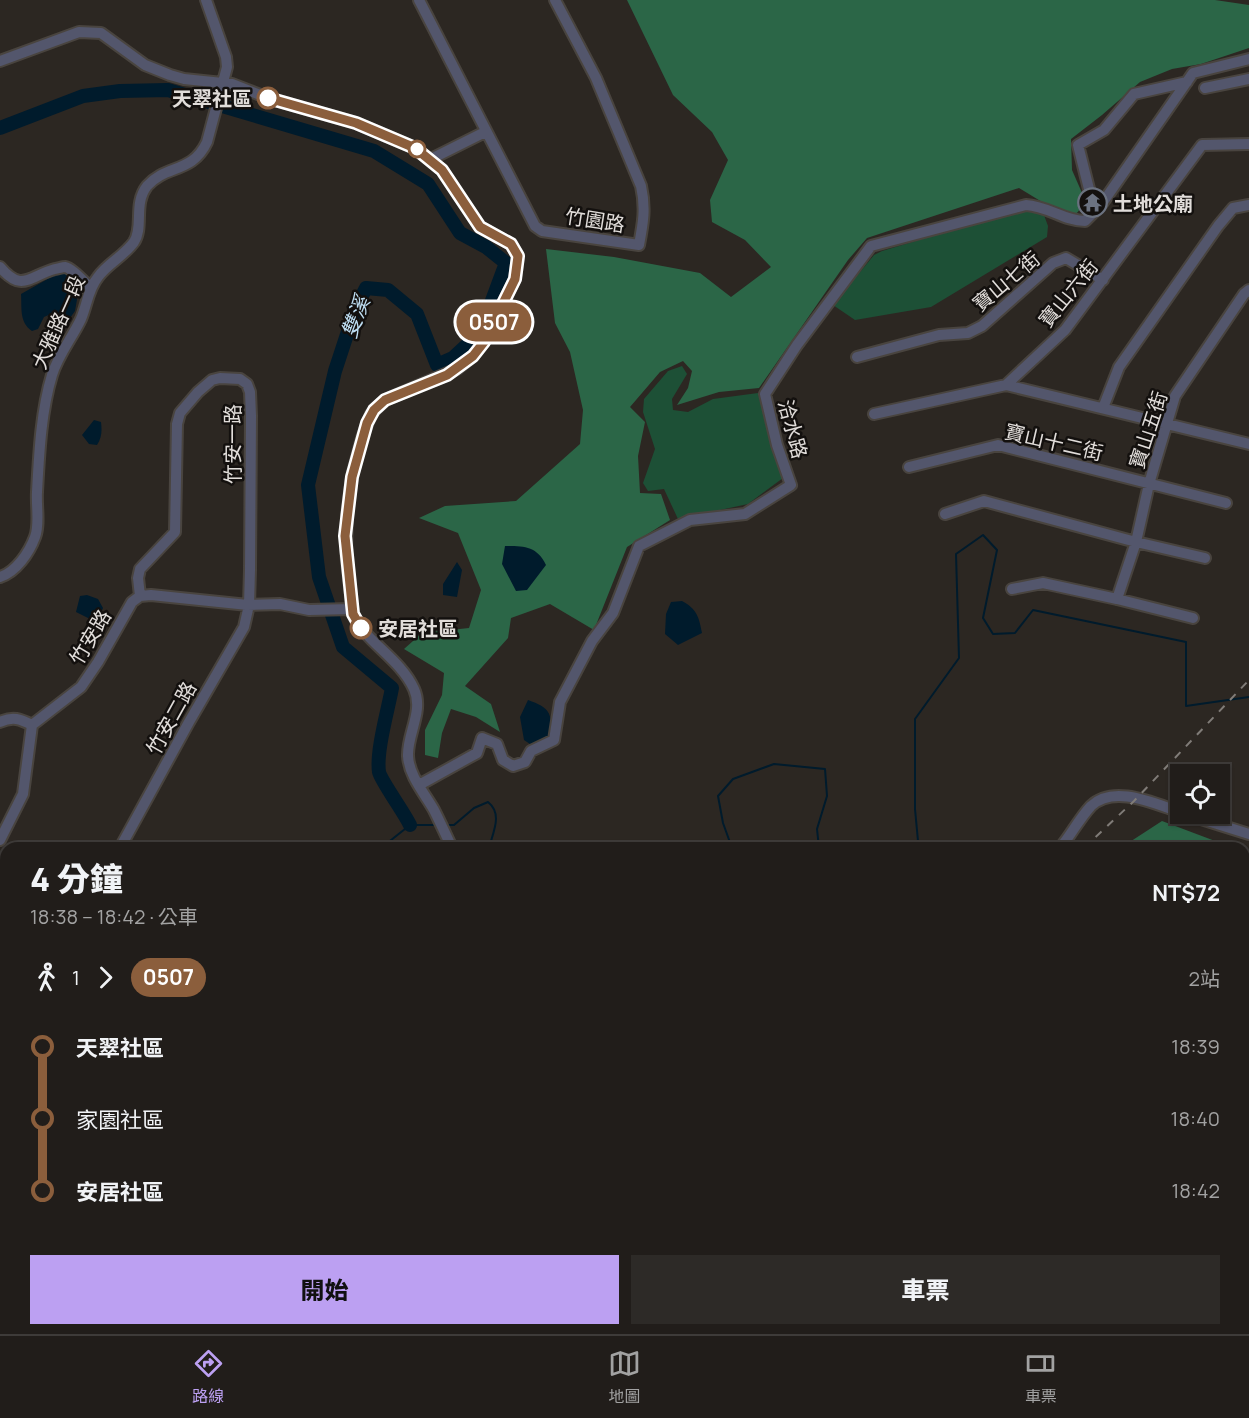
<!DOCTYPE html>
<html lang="zh-TW">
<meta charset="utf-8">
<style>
:root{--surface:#211d1a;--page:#2d2a27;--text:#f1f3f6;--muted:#a2a2a2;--line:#3e3b39;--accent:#bca0f2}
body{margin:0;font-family:Manrope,"Noto Sans TC",sans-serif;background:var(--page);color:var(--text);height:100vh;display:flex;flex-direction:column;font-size:22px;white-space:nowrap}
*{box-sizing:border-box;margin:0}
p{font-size:20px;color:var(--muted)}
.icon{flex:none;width:33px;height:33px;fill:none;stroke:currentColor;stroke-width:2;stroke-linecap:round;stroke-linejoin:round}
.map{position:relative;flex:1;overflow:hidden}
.panel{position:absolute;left:0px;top:842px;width:1250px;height:494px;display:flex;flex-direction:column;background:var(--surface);border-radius:18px 18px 0 0;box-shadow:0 2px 4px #0004,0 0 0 2px var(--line)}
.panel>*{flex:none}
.badge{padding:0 12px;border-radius:20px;font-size:21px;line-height:39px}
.tools{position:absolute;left:1170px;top:764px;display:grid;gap:12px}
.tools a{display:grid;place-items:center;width:60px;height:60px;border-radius:0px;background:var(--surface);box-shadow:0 2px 4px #0004,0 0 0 2px var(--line);font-size:30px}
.map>.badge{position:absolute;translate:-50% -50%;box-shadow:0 0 0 3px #fff}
.legs{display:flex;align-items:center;gap:9px;height:66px;padding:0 30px;font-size:20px}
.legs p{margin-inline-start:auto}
.headline{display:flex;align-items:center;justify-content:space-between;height:102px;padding:0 30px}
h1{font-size:33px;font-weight:800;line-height:45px}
.action{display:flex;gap:12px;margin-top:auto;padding:12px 30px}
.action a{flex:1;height:69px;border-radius:0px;background:var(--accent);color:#111;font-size:24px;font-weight:800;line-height:69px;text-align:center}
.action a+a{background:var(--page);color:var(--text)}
ul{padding:0 30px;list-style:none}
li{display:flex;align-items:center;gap:21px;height:72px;font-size:22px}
li i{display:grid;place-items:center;width:9px;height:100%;margin:0 8px;background:currentColor}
li i::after{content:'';width:15px;height:15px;margin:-8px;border:4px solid;border-radius:50%;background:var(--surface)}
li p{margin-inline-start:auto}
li:first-child i{background:linear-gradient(#0000 50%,currentColor 0)}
li:last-child i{background:linear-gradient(currentColor 50%,#0000 0)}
.menu{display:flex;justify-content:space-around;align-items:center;height:84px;border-top:2px solid var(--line);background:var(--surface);font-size:16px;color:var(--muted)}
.menu a{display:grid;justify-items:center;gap:3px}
.menu .current{color:var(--accent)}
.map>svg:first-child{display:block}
</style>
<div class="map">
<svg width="1249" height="1334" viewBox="0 0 1249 1334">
<rect width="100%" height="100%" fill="#2c2722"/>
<path fill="#1d5036" d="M1026,211L1044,215L1048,226L1047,237L931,307L855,320L833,305L874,255L882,251L976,223Z
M682,366L687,374L672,399L673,410L688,412L713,399L758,393L770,441L783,478L748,504L678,519L664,489L648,491L643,483L655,449L643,412L644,399L668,371Z"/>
<path fill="#2b6647" d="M627,0H1215L1249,5V48L1201,64L1172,69L1140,82L1102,115L1071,139L1072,170L1086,202L1076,214L1047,205L1019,188L867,238L848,260L759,388L719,392L677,405L688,388L692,371L683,361L660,372L630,407L645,422L638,456L640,493L661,494L670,520L627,547L594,630L550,604L511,618L508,638L465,686L491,704L500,732L476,717L451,709L442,733L438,758L425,755V730L442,695L444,673L404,649L422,633L469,628L481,590L458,533L419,518L445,506L516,501L580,444L583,410L570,352L555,323L546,249L614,257L700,273L731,297L771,267L745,240L712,222L710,200L728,160L712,132L673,95Z
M1162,821L1231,847H1122Z
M1244,853L1249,855V1334H664L661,1329H1244Z
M0,1138L6,1140V1257L0,1259Z
M120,1329H224L221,1334H125Z"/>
<path fill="#001b2c" d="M60,272L68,274L79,288L75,311L70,318L51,314L44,317L38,329L32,331C19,322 22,308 21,294Z
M94,420L101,422C102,431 102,437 97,445L89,444L82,435Z
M505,546C524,546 537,546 546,565L527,590L516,591L502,564Z
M457,562L462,570L457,597L443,595V584Z
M87,595L98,599L103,608L99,617L92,620L76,612L80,596Z
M682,601C697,609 699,617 702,633L678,645L665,634L666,614L671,602Z
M528,700C550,708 551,712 552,734L533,746L524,740L520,717Z"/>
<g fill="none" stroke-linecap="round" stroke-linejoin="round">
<path stroke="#001b2c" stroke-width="2" d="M445,825H454L474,808L488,802C503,814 493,832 489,848
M381,848L410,825H436
M732,848L723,823L718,796L733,779L774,764L825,769L827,796L817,829L819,848
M911,848L918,841L915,809V719L959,658L956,554L983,535L997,550L983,618L993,634L1015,633L1033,610L1186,642V706L1249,697
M969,1329L976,1334
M312,1334L313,1329"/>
<path stroke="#001b2c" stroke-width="14" d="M0,128L83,96L120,91L168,90L374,151L428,184L460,233L486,247L506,263L480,333L453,358L437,365L417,314L388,290L366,288L356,307L335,371L308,485L319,577L343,647L392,688C388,710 376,751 379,772C381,781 404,812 410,825"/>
<defs>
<path id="minor" d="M419,0L535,226L542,231L639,245C643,224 646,208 641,186L596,78L555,0
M0,61L79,32L101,33L145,65L170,75L184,79L232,84L268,98L356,123L415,148L442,170L480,227L511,244L518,256L515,279L484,342L473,356L457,369L385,400L371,414L362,438L352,476L347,515L346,552L353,614C364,641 400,658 414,689C424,711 407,734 408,756C409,776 425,794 434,810C440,822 446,835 452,848
M1205,88L1249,79
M431,159L485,132
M1101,205L1090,193L1078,145L1104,130L1134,94L1187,82
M0,267C22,293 29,276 55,269C56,269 63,267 65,267C72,268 85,283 91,288
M857,357L939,335L968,333L982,326L1053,263L1066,258L1103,280
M1006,385L1249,444
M1103,408L1119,367L1218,226L1233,208L1249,205
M874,414L1006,385L1065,330L1202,145L1249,144
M909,467L998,445L1226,503
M945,514L984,501L1136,542L1205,558
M0,577C16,572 29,553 35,537C40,524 36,506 37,492C39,455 41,411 52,375C58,355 72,338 81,319C87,305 88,289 98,277C107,264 124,256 134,242C144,227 133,204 147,186C166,164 192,174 207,142L227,67L226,57L206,0
M1012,589L1043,583L1117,599L1193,618
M1117,599L1136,542L1149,484L1175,396L1244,294L1249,290
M0,722C13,716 20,719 32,725
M419,785L477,753L482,738L497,744L503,760L513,766L525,762L531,751L554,740L560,702L592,641L613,613L639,546L690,520L745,514L791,485L777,445L765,394L797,345L871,246L1026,205C1048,206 1064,221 1085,221L1101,205L1193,73L1249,59
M1182,813L1249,834
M0,840L23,794L32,725L81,687L98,662L132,602L140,596L151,595L248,605L280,604L309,610L352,609
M120,848L189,722L244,627L249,605L250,570L251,416L250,392L247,384L240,379L220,378L212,380L198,392L180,413L177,424L175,532L140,569L138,578L140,596
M1060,848C1071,835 1079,819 1091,806C1114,784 1155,804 1180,812
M0,957L6,958
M734,1329L735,1334"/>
</defs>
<use href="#minor" stroke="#49443f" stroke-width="14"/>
<use href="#minor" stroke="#53566c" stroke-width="10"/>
<path stroke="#807c78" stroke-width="2" stroke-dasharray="8 8" stroke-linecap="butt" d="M1084,848L1134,801L1249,680
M546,1334L553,1329"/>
</g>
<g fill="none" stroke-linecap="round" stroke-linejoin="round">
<defs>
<path id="line-1" d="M268,98L356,123L415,148L442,170L480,227L511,244L518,256L515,279L484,342L473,356L447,375L385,400L374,410L367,423L352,477L345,536L353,614L361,628"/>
</defs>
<use href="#line-1" stroke="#fff" stroke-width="14"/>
<use href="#line-1" stroke="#8b5e3c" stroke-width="9"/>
</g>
<defs>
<symbol id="temple-ring" viewBox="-11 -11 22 22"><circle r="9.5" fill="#13100e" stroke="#6b7280" stroke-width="1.5"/><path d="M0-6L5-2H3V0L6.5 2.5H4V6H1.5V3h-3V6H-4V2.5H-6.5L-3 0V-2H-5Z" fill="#6b7280"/></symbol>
</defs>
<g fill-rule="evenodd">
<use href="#temple-ring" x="1076" y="186" width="33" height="33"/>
</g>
<g fill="#fff" stroke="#8b5e3c" stroke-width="3">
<circle cx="268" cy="98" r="10"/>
<circle cx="417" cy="149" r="8"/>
<circle cx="361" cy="628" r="10"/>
</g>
<g text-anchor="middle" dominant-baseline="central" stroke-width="5" stroke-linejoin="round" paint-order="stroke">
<g font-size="20" font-weight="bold" fill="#e1ddda" stroke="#13100e" text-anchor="end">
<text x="252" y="98">天翠社區</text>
<text x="378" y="628" text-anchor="start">安居社區</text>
</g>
<g font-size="20" font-weight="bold" fill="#e1ddda" stroke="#13100e" text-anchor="start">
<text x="1113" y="203">土地公廟</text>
</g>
<g font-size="20" fill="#e1ddda" stroke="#13100e">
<text transform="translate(595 220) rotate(9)">竹園路</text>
<text transform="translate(1006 281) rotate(-40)">寶山七街</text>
<text transform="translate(1068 293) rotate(-51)">寶山六街</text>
<text transform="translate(58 322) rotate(-66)">大雅路一段</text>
<text transform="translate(793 429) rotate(75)">洽水路</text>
<text transform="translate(1148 430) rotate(-72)">寶山五街</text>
<text transform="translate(1054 442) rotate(13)">寶山十二街</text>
<text transform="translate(232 444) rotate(-90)">竹安一路</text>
<text transform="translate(90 637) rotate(-59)">竹安路</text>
<text transform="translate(171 718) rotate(-61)">竹安二路</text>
</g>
<g font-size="21" font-style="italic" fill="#bedef3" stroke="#13100e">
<text transform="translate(355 317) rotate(-69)">雙溪</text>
</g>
</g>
</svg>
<div class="tools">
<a><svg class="icon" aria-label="locate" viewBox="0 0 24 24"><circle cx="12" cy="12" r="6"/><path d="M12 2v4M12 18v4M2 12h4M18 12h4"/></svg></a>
</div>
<b class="badge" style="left:494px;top:322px;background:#8b5e3c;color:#fff">0507</b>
<section class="panel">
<div class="headline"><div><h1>4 分鐘</h1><p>18:38 – 18:42 · 公車</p></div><b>NT$72</b></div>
<div class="legs"><svg class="icon" aria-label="walk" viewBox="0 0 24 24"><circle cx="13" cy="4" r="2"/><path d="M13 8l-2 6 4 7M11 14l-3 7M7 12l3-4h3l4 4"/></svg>1<svg class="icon" aria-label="forward" viewBox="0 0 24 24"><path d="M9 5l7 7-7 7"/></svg><b class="badge" style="background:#8b5e3c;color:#fff">0507</b><p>2站</p></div>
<ul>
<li><i style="color:#8b5e3c"></i><b>天翠社區</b><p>18:39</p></li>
<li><i style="color:#8b5e3c"></i><span>家園社區</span><p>18:40</p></li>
<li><i style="color:#8b5e3c"></i><b>安居社區</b><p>18:42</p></li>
</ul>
<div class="action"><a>開始</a><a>車票</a></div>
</section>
</div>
<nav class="menu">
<a class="current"><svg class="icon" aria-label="directions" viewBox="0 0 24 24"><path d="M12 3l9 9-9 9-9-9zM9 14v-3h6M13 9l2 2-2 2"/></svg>路線</a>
<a><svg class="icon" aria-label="map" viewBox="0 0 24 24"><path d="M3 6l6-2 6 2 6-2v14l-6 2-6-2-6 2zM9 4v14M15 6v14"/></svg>地圖</a>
<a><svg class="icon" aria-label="tickets" viewBox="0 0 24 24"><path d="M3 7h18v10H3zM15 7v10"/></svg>車票</a>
</nav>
